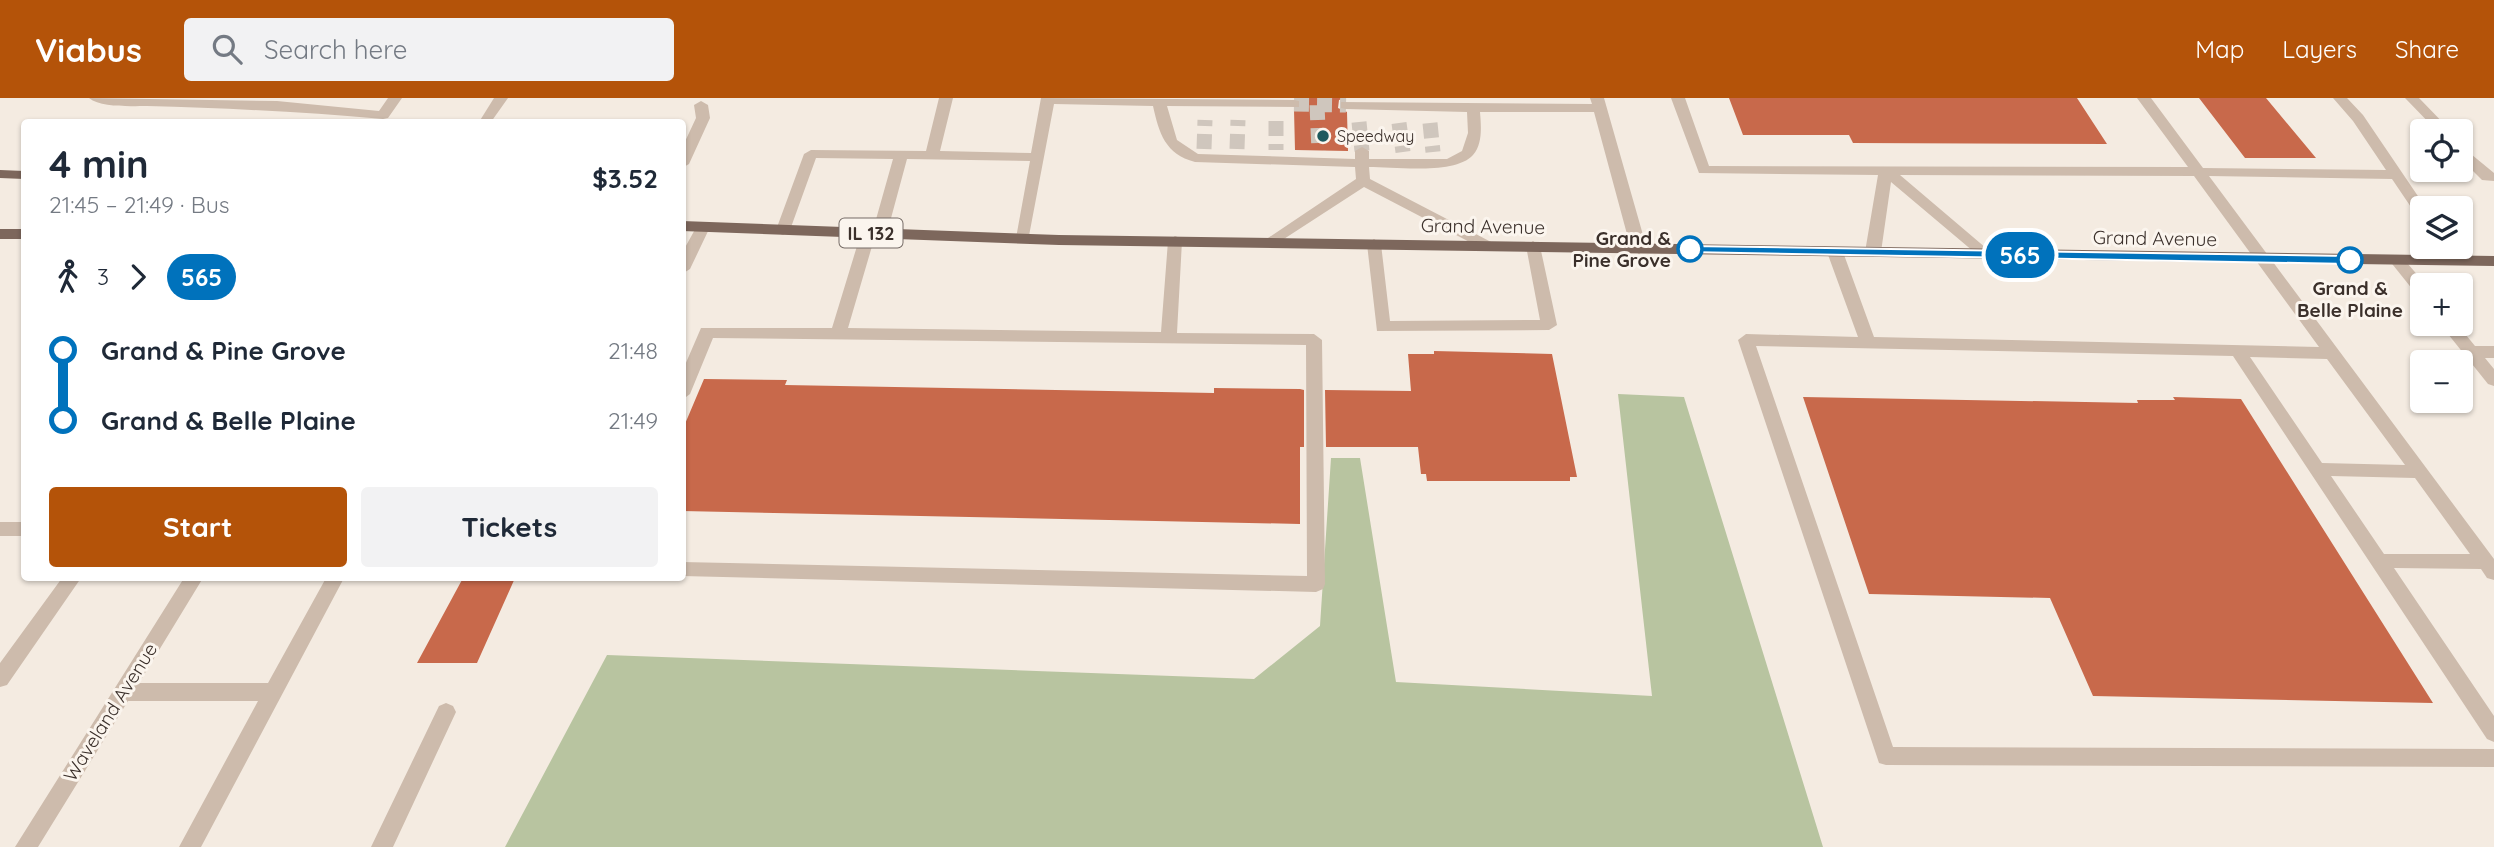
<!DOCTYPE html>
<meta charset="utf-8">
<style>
:root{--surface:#fff;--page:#f2f2f3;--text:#1f2937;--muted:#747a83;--accent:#b45309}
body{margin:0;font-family:Quicksand,sans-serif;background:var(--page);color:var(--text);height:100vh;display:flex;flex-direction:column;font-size:26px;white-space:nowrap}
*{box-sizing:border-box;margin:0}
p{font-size:23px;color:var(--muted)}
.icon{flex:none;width:38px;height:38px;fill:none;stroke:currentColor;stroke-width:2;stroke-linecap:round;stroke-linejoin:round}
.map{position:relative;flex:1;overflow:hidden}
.sheet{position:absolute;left:21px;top:21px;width:665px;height:462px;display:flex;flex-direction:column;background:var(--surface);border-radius:7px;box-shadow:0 2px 5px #0004}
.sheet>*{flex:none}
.badge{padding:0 14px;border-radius:23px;font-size:24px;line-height:46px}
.tools{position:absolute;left:2410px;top:21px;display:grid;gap:14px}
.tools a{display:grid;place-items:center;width:63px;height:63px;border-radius:7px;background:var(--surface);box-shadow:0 2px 5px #0004;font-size:35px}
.map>.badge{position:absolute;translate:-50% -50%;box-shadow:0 0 0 4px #fff}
.legs{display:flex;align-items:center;gap:10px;height:77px;padding:0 28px;font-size:23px}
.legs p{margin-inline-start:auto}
.overview{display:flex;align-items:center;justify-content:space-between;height:119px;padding:0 28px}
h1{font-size:38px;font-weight:800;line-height:52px}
.cta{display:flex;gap:14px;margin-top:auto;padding:14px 28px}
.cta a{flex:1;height:80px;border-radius:7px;background:var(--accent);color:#fff;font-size:28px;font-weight:800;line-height:80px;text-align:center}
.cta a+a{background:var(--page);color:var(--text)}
ul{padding:0 28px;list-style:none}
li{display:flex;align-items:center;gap:24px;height:70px;font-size:26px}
li i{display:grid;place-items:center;width:10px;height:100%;margin:0 9px;background:currentColor}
li i::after{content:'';width:18px;height:18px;margin:-9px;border:5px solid;border-radius:50%;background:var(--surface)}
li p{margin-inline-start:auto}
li:first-child i{background:linear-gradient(#0000 50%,currentColor 0)}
li:last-child i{background:linear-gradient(currentColor 50%,#0000 0)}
header{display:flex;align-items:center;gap:42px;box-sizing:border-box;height:98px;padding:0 35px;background:var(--accent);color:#fff}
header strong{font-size:33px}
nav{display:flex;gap:38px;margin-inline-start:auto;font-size:24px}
.search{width:490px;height:63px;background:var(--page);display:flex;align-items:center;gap:18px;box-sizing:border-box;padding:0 24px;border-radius:7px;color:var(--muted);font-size:26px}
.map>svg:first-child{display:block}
</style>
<header>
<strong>Viabus</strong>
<div class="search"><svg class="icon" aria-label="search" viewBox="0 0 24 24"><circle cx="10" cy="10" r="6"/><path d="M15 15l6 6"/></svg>Search here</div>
<nav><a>Map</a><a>Layers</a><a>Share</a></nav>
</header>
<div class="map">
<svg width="2494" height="749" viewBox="0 0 2494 749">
<rect width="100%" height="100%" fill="#f4ebe1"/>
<path fill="#b8c4a0" d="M1618,296L1684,299L1823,749H505L607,557L1254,581L1320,528L1331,360H1360L1396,584L1652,598Z"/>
<path fill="#c8694b" d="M1297,0H1346L1339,2L1338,10L1347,14L1348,53L1295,52L1294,12L1302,9L1301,1Z
M1729,0H2077L2107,46L1853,45L1849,37H1743Z
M2199,0H2266L2316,60H2245Z
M1434,253L1552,256L1577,379H1570V383H1427L1426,376H1421L1418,349H1326L1325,292L1411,293L1408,256H1434Z
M704,281L787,282L785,287L1214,295V290L1300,291L1304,292V349H1300V426L682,413V333Z
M1803,299L2138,305L2137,302H2175L2173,299L2241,301L2433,605L2093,598L2050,500L1869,496Z
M463,480H515L477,565H417Z"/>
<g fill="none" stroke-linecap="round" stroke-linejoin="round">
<path stroke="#cfc6bd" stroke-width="15" stroke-dasharray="15 8" stroke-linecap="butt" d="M1294,6L1346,7
M1317,7L1319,53
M1276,23V52
M1359,24L1362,53
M1399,25L1403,54
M1430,25L1433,54
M1204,51L1205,22
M1237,51L1238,22"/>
<path fill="#cdbbac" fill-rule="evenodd" d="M89,0L277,3L379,13L388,0H402L388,20L383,21C304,14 226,10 147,8C132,8 101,10 89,0Z
M494,0H508L491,24H479Z
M939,0H953L940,53L1031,55L1041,0L1294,2L1299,3V9L1167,8L1177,42L1198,56L1355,61V53L1362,49L1369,53V61H1447L1462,53L1468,35L1467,14L1346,11L1341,10V4L1592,6L1590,0H1604L1647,151L1639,156L1631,151L1594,14H1480C1481,27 1483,46 1473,57C1455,77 1395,69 1369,69L1370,81L1493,145L1495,148L1493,151H1483L1364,89L1270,150L1263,145L1265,142L1356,81L1355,69L1195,64C1165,56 1159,35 1153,8L1054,6L1028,143L1023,145L1016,140L1030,63L907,61L887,135L880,140L875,138L848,230L1161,234L1168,143L1175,138L1180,140L1182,143L1177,235L1314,236L1322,242L1325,486L1323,491L1316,494L682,478V464L1307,478L1306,247L713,240L690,296L682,302V274L701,230H832L861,135L868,130L873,132L893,61L816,60L790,132L783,137L778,135L776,132L804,56L811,52L926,53Z
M1671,0H1685L1709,68L2188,69L2137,0H2151L2203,70L2386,72L2353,23L2333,0H2347L2363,17L2426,110H2422V120L2417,118L2392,81L2209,78L2494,461V482L2487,480L2481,471L2394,470L2494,618V644L2487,641L2233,258L1756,248L1893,649L2494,651V669L1886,667L1879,665L1738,242L1746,236L1858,239L1827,154L1830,151H1840L1843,154L1874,239L2319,249L2194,78L1900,77L1993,156L1990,159H1980L1891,84L1881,154L1873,159L1865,154L1878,77L1699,75ZM2250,259L2327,261L2405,367L2322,365ZM2331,378L2415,380L2470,456H2384Z
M2405,0H2419L2451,33H2437Z
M701,3L708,7L710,20L689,66L682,70V50L696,20L694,7Z
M2460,47L2494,75V83L2482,82L2460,60Z
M703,124L710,129L690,171L682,176V155L698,126Z
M1374,141L1381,146L1390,223L1540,222L1526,148L1533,143L1540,148L1557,227L1549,232L1377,233L1367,146Z
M2444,149H2459L2472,163L2469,166H2459Z
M2397,157L2402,159L2426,187H2422V198L2417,197L2389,162Z
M2440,226H2457L2475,248H2494V260H2485L2494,271V288L2488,286Z
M0,424H24V438H0Z
M62,480H81L7,587L0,589V565Z
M184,480H203L139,585H268L326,480H344L201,749H179L258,603H128L38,749H15Z
M446,605L453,608L456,614L393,749H371L439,608Z"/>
<path fill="#7d675c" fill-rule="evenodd" d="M0,72L24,73V81L0,80Z
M682,123L1059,137L2494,158V168L1059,147L682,133Z
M0,131H24V141H0Z"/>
</g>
<path fill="#0072bc" stroke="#fff" stroke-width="2" d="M1690,148L2350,158L2356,162L2350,166L1686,154V149Z"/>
<circle fill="#1f5a5e" stroke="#fbf5ee" stroke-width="2.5" cx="1323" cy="38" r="7"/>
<g fill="#fff" stroke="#0072bc" stroke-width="3.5">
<circle cx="1690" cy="151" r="12"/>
<circle cx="2350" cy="162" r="12"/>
</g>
<g text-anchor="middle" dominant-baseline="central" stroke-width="6" stroke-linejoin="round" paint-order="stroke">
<g font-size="16" fill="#3b302b" stroke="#fbf5ee" text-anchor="start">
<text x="1337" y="38">Speedway</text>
</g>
<rect fill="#fbf5ee" stroke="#756b66" stroke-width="2" x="839.5" y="120.5" width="63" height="29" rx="5"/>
<g font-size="18" font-weight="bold" fill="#3b302b">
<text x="871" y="135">IL 132</text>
</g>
<g font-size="19" fill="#3b302b" stroke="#fbf5ee">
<text transform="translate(1483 128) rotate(1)">Grand Avenue</text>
<text transform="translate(2155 140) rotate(1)">Grand Avenue</text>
<text transform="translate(110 614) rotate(-58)">Waveland Avenue</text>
</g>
<g font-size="19" font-weight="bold" fill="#3b302b" stroke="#fbf5ee" text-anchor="end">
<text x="1671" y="140">Grand &amp;<tspan x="1671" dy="22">Pine Grove</tspan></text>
<text x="2350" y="190" text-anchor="middle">Grand &amp;<tspan x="2350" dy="22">Belle Plaine</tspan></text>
</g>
</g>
</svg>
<div class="tools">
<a><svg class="icon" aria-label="locate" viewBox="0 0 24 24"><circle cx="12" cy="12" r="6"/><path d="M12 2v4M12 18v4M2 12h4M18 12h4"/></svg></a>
<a><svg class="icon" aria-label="layers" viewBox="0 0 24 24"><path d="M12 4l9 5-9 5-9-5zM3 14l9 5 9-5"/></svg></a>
<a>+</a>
<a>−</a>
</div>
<b class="badge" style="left:2020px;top:157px;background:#0072bc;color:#fff">565</b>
<section class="sheet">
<div class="overview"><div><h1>4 min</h1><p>21:45 – 21:49 · Bus</p></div><b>$3.52</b></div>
<div class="legs"><svg class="icon" aria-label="walk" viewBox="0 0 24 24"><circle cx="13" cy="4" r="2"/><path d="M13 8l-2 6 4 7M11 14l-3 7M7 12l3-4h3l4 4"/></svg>3<svg class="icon" aria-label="forward" viewBox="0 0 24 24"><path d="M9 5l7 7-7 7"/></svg><b class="badge" style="background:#0072bc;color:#fff">565</b></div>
<ul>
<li><i style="color:#0072bc"></i><b>Grand &amp; Pine Grove</b><p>21:48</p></li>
<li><i style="color:#0072bc"></i><b>Grand &amp; Belle Plaine</b><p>21:49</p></li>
</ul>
<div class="cta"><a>Start</a><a>Tickets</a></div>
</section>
</div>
